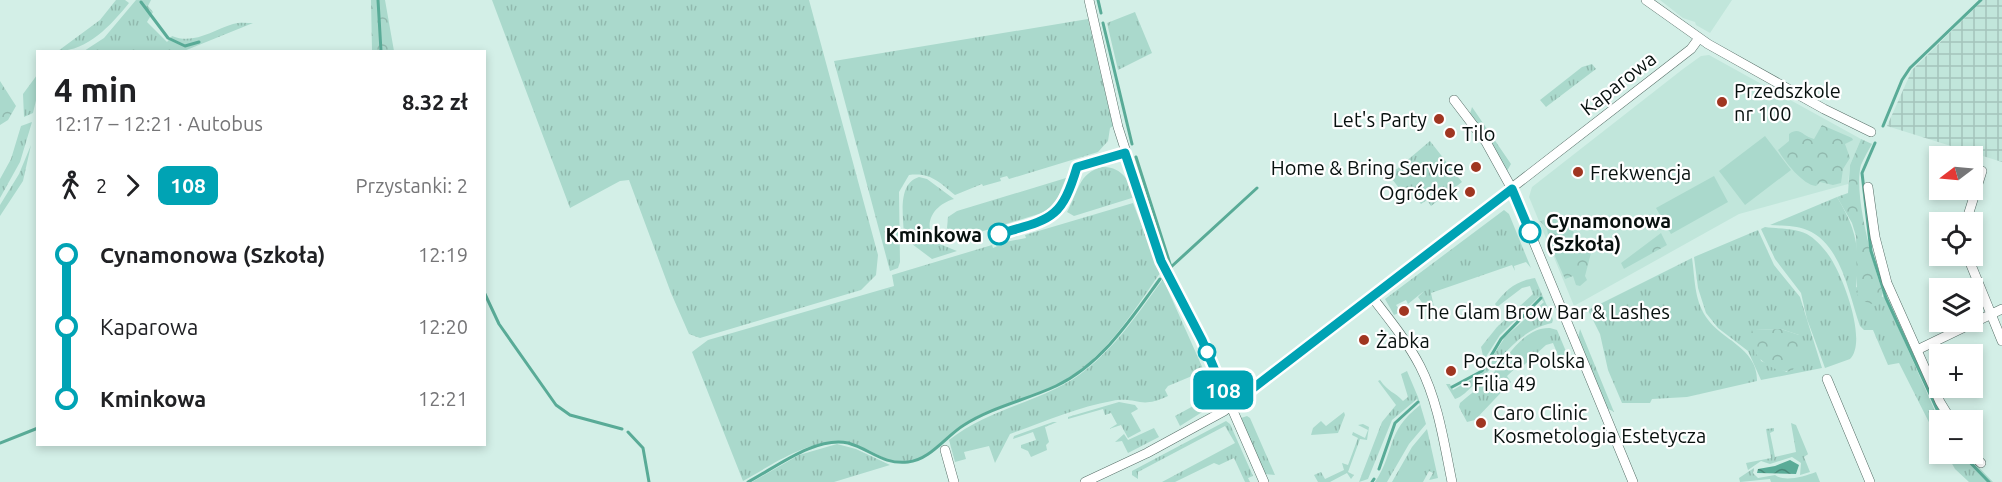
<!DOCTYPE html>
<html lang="pl">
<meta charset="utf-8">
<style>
:root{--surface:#fff;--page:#f6f6f6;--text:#202124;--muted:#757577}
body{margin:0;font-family:Ubuntu,sans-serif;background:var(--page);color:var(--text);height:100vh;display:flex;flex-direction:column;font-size:22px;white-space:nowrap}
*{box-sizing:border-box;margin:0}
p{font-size:20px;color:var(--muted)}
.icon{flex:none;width:33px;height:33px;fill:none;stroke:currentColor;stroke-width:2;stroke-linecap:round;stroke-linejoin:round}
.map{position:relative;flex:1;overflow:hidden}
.side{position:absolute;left:36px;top:50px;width:450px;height:396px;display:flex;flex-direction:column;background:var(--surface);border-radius:0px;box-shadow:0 3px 9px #0003}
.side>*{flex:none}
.badge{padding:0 12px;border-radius:9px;font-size:21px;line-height:39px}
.needle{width:39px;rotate:254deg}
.buttons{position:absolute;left:1929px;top:146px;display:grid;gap:12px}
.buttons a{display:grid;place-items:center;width:54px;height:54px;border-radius:0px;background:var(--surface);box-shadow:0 3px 9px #0003;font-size:30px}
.map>.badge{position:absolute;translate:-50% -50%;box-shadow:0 0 0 3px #fff}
.legs{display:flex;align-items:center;gap:9px;height:66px;padding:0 18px;font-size:20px}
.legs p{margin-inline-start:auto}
.overview{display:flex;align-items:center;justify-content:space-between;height:102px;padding:0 18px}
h1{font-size:33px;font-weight:600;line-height:45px}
ul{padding:0 18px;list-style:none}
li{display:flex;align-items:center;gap:21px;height:72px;font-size:22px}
li i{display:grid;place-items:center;width:9px;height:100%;margin:0 8px;background:currentColor}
li i::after{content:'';width:15px;height:15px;margin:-8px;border:4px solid;border-radius:50%;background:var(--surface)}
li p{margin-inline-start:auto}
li:first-child i{background:linear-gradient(#0000 50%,currentColor 0)}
li:last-child i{background:linear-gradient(currentColor 50%,#0000 0)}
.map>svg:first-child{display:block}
</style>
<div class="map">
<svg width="2002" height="482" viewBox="0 0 2002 482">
<defs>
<pattern id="industrial-grid" width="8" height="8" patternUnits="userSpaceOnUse" patternTransform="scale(1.5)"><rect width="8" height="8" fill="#c1e6db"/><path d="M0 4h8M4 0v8" fill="none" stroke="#a4c4bb"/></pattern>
<pattern id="grass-tufts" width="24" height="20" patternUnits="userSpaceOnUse" patternTransform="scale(1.5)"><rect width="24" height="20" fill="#aad9cc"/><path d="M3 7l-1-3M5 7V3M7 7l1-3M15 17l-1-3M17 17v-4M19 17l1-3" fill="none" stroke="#91b9ae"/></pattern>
<pattern id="forest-crowns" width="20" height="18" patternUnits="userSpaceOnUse" patternTransform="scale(1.5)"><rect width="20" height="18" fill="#aad9cc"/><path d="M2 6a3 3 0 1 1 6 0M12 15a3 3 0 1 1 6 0" fill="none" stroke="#91b9ae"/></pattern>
<pattern id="water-waves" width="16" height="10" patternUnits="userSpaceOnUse" patternTransform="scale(1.5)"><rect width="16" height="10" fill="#59ab97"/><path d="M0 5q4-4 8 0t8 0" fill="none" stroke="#488a7a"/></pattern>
</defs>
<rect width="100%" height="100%" fill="#d3efe7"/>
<path fill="#c1e6db" d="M1660,0H1732L1710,33L1696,25L1695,22L1683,18Z
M1709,55L1861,139L1850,165L1848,184L1739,214L1574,306L1529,197L1532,187L1683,69L1701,56Z"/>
<path fill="url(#industrial-grid)" d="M1983,0H2002V162L1887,126L1912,70Z"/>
<path fill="url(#grass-tufts)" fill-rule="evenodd" d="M116,0H125L129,3C111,25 88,51 58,51L100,20Z
M136,0H151L148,6L153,12L147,22L167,42L172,36C194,45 213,30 233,24C239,22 247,23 253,23L184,51H84L104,38Z
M492,0H809L878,255L876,275L861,290L700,338L689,334L671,293L629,180L620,181L570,208Z
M1135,12L1152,53L1118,70L1107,23Z
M1088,19L1113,126L1110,128L1108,141L1098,152L1009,179L1007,176L1000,178L1001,181L983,186L982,184L955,195C940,183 931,172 909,175L899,192L900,262L898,268L890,271L834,61Z
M1592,64L1596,69L1546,107L1540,100L1582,67Z
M37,75V96L33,113L24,117L23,94Z
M1472,107L1511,164L1507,171L1489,139L1470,114Z
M32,122L20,162L0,198V179L11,159L21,126Z
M1430,141L1462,182L1431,206L1427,200L1421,204L1415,197L1409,201L1392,179H1384L1381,175L1397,169Z
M31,145L23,181L0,216V205L19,174Z
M1102,167C1122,166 1130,182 1135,197L1074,216L1067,212C1078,193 1078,173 1102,167Z
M919,177L927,179L954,199C933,205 921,225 937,243L957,251L932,259L904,238C904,219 896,184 919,177Z
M1066,178L1056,202L1045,212L964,237L955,236L947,228L948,217L957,211Z
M1837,197C1857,230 1860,249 1856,287L1883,297V293L1939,420V442L1899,363L1888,365L1873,330H1864L1860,326C1849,296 1842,244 1807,230C1796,225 1783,226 1770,225Z
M1133,203L1160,273C1132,314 1104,359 1060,383C1029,399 994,405 964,424C947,434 932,456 912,461C890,466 876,452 857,445C820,431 774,464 743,481L692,352L708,340L894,286L892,275L992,245L993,248L1000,245V243L1026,238L1025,235Z
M1504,210L1509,214L1531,268L1526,262L1514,266L1515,271L1512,265L1431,293L1434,307L1426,308L1418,297L1424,291L1408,304L1406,300L1396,305L1401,312L1394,315L1385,299Z
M1765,227C1778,229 1799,228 1810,236C1819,242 1829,254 1834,264C1845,283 1867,342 1850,359L1825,368L1807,319L1801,293L1775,259L1761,229Z
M1758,230L1774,265L1800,297L1822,368L1761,380L1748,351L1718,328L1706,313L1698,288L1694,257ZM1781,329L1799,335L1787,372L1761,361L1755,330Z
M1692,258C1695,278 1694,299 1706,317C1721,340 1758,348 1757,381L1687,397L1652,399L1650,403H1622L1608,370L1600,334L1588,310Z
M1535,278L1553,320L1552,323C1515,331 1501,362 1474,385C1468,390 1462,397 1455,399L1446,384H1450L1453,390L1482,373L1505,337L1544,302L1539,297L1500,335L1484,360L1481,347L1497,327L1533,294L1530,286L1522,288L1497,307L1495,304C1507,289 1516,281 1535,278Z
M1163,279L1204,371L1168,386L1165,390L1168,396C1139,410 1138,396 1112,401C1078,407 1043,422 1010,434L995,463L989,446L964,452L966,459L955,462L949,440C981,415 1019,406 1055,389C1103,367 1133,320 1163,279Z
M1550,328L1557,330L1570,361L1562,365L1553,343L1546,345L1524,365L1521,363L1507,376L1511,382L1475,420L1467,422L1459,407L1460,403C1469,395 1480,387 1489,378C1506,361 1522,327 1550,328Z
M1580,329L1614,412L1607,408L1578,338Z
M1407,371L1418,397L1426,424L1409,444L1387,482H1375C1396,450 1385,433 1420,405L1417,399L1392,420L1368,479L1359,482L1382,422L1396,405L1378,381L1380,380C1388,392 1395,392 1403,401L1408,397L1401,374Z
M1205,375L1215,398V404L1180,426L1175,416L1208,398L1198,376Z
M1119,402L1135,405L1138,409L1131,413L1141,431L1128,438L1121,425L1109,429L1117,424L1111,413L1105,415L1103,409L1068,419V417Z
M1344,412L1345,415L1338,433L1311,435L1313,428L1321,421L1326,426Z
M1247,416L1250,418L1275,475L1265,474L1241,418Z
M1226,421L1230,424L1253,476L1248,478L1250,482H1245L1234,458L1219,465L1214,463L1175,482H1162L1235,443L1225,426L1138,472V479L1132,475V471Z
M1053,422H1057L1045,427L1049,442L1046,445L1047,450L1031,457L1028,451L1021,448V445L1036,440L1033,432L1013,439L1014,436Z
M1791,423L1796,425L1808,454L1804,457L1810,472L1800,475L1801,463L1792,457L1770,464L1761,461L1748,470L1746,463L1771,458L1766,429L1774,428V431L1770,433L1775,457L1796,452Z
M1363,424L1369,427L1367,440L1360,439L1348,472L1354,475L1351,479L1347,473L1330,482H1318L1314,475L1321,472L1325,479L1344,470L1342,463L1348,465L1358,438L1352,435L1353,432L1365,438L1368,430L1358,425Z
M1154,428L1159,437L1128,453L1122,441L1115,442L1124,434L1128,440Z
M1427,429L1438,478L1429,480L1433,473L1429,471L1423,482H1392L1412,447Z
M837,444L856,449L890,465L834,482H752L799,455Z
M1946,453H1965L1993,482H1969L1955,469Z
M1754,468L1753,473L1758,478L1775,475C1784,482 1803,477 1816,472L1820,482H1771L1770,479L1740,482L1739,478Z"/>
<path fill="url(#forest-crowns)" d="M371,0H385L394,51H372Z
M0,81L16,106L8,120L0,125Z
M1822,125L1852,138L1853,140L1845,144L1850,158L1843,169L1841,183L1833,185L1820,182L1816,186C1803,185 1785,162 1778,150L1789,141V134C1800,126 1803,137 1814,139Z
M1861,139L1872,144C1868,151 1864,158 1861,165C1853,193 1873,265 1883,293L1880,301L1871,304L1861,300L1857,294L1856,236L1852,223L1837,197L1848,193L1850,165Z
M1558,216L1559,223H1565V226L1574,232L1572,236L1574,242L1581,244L1591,253L1585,276L1587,280L1580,286L1576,285L1573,276L1565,279L1550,245L1547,229L1540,221Z
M1661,233L1667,245L1624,269L1621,263Z
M1781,329L1799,335L1803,343L1800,359L1792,371C1771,374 1745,353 1752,330Z"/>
<path fill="#aad9cc" d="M1765,136L1791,170L1745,205L1719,171Z
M1714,176L1728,202L1671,234L1656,208Z"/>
<path fill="url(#water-waves)" d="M1790,460L1799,465L1796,474L1757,473L1758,469L1775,466Z"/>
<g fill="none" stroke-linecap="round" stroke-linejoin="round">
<path stroke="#59ab97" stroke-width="3" d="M378,0L381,51
M1098,0L1101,13
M141,2L168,38L185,46L199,42
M1103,23L1132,144
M1883,126L1902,80L1910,68L1981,0
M1875,143L1862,173L1871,251L1886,298L1942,420
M1136,157L1171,267L1257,188
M484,292L499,324L556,405L570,415L622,429
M1452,387L1482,371L1501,339L1541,298
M628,432L643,448L649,482
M0,443L38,428
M1961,453L1989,482
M1379,469L1395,423L1418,402
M748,482C775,468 815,436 848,443C870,449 883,465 908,462C930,460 946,436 964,425C992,407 1026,400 1056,386C1102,364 1131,319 1160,279
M1372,482L1374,479"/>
<defs>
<path id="minor" d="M1089,0L1118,127L1161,261L1202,340L1264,482
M1646,0L1708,44L1824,109L1871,132
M1454,100L1486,142L1512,189L1633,482
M1868,187L1875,237L1887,283L1940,402L1951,420
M1966,222L1982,171
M1967,255L2002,341
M1372,297C1389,319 1407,341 1420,366C1438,401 1444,443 1452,482
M1917,350L2002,309
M1827,379L1870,482
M945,450L954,482
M1970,453L1981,463
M1085,482L1147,453L1224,411L1691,49L1699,38"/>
</defs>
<use href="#minor" stroke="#566e67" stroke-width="10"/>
<use href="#minor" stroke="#fff" stroke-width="9"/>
</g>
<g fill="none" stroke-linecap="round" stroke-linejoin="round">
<defs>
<path id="line-1" d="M999,234C1050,219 1061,221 1077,167L1125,153L1161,261L1202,340L1230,406L1512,189L1530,232"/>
</defs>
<use href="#line-1" stroke="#fff" stroke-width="14"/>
<use href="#line-1" stroke="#00a3b4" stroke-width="9"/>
</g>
<g fill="#a03621" stroke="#fff" stroke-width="2">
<circle cx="1722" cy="102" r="6"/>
<circle cx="1439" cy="119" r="6"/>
<circle cx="1450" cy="133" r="6"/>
<circle cx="1476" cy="167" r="6"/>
<circle cx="1578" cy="172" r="6"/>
<circle cx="1470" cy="192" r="6"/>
<circle cx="1404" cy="311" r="6"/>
<circle cx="1364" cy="340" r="6"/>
<circle cx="1451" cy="371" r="6"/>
<circle cx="1481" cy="423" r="6"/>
</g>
<g fill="#fff" stroke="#00a3b4" stroke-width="3">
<circle cx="1530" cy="232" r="10"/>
<circle cx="999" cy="234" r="10"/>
<circle cx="1207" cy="352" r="8"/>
</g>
<g text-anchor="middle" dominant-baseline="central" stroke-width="4.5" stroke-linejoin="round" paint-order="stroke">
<g font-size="20" fill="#07100e" stroke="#fff">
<text transform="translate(1618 83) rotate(-38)">Kaparowa</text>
</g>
<g font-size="20" fill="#07100e" stroke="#fff" text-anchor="start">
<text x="1734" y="90">Przedszkole<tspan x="1734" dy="23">nr 100</tspan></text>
<text x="1427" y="119" text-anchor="end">Let's Party</text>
<text x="1462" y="133">Tilo</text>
<text x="1464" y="167" text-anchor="end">Home &amp; Bring Service</text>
<text x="1590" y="172">Frekwencja</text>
<text x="1458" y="192" text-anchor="end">Ogródek</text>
<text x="1416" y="311">The Glam Brow Bar &amp; Lashes</text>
<text x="1376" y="340">Żabka</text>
<text x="1463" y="360">Poczta Polska<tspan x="1463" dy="23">- Filia 49</tspan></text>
<text x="1493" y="412">Caro Clinic<tspan x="1493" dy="23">Kosmetologia Estetycza</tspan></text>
</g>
<g font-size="20" font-weight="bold" fill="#07100e" stroke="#fff" text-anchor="start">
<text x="1546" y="220">Cynamonowa<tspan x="1546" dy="23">(Szkoła)</tspan></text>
<text x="982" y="234" text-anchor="end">Kminkowa</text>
</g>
</g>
</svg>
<div class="buttons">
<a><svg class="needle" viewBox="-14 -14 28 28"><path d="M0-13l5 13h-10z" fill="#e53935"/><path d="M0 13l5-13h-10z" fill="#757577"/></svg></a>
<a><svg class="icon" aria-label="locate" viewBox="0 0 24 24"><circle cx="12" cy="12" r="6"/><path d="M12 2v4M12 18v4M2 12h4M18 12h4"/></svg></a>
<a><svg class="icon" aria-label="layers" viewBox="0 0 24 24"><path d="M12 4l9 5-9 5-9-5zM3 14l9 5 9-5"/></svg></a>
<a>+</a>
<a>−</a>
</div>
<b class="badge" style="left:1223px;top:390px;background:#00a3b4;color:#fff">108</b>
<section class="side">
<div class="overview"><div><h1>4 min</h1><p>12:17 – 12:21 · Autobus</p></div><b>8.32 zł</b></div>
<div class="legs"><svg class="icon" aria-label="walk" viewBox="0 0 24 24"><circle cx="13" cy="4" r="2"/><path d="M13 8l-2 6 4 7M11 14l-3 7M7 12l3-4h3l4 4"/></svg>2<svg class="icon" aria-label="forward" viewBox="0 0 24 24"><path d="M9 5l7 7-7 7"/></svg><b class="badge" style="background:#00a3b4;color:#fff">108</b><p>Przystanki: 2</p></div>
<ul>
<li><i style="color:#00a3b4"></i><b>Cynamonowa (Szkoła)</b><p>12:19</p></li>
<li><i style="color:#00a3b4"></i><span>Kaparowa</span><p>12:20</p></li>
<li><i style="color:#00a3b4"></i><b>Kminkowa</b><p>12:21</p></li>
</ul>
</section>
</div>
